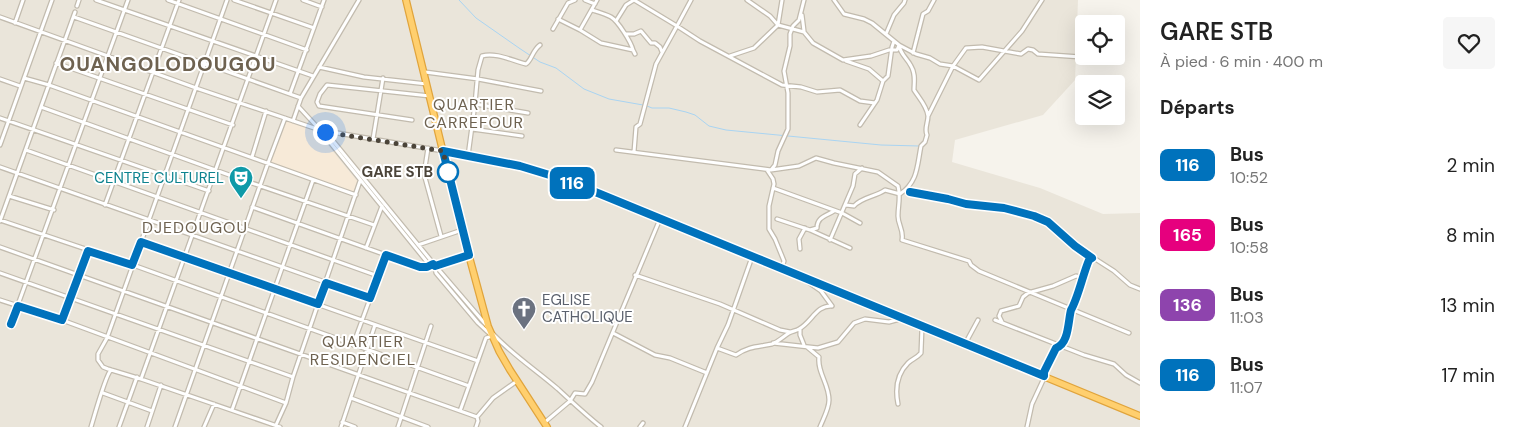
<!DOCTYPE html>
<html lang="fr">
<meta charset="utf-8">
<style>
:root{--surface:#fff;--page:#f6f6f6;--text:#222;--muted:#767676}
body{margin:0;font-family:"DM Sans",sans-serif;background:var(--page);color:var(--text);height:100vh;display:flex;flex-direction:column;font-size:19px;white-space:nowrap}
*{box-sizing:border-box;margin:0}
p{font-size:16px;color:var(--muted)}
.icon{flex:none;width:28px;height:28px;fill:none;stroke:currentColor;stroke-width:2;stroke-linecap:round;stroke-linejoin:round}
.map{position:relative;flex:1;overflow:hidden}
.side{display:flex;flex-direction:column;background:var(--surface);width:375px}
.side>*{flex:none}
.badge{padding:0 10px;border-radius:8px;font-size:18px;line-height:32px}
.fabs{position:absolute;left:1075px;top:15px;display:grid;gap:10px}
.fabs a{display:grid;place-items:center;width:50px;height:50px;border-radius:5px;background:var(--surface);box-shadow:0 5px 20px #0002;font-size:25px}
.you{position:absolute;width:25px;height:25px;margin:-12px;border:4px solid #fff;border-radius:50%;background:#1a73e8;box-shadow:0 0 0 8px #1a73e833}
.map>.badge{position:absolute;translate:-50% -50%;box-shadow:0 0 0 2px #fff}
h2{padding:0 20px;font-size:19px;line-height:45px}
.round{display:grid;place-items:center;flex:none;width:52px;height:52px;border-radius:5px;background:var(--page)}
.headline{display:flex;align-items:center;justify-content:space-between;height:85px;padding:0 20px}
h1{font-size:24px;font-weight:600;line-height:38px}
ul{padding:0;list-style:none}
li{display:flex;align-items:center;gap:15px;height:70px;padding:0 20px}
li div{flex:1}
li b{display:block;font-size:19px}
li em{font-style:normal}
li .badge{min-width:55px;font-weight:700;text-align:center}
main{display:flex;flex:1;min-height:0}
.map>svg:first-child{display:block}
</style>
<main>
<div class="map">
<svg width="1140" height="427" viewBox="0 0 1140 427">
<rect width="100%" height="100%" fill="#f6f3ec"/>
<path fill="#eae5da" d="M0,0H1078L1075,80L1043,115L955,140L952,162L1040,188L1103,214L1140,213V427H0Z"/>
<path fill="#f7ead8" d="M286,120L317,132L358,182L355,193L270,163Z"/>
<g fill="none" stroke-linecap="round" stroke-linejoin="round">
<path stroke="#a9d4f2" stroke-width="1" d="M459,0L476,18L519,48L540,62L556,68L584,89L609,99L643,105
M647,106L652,108H669L686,112L695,115L709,126L726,130L881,145L919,146"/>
<defs>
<path id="minor" d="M96,0L313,76
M168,0L307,50
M227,0L107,338L98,354V360L103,367L108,369L141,379L280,427
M234,0L314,28
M303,0L322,7
M585,0L595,4
M634,0L677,26L691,0
M747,0L770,16L778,25L804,32L813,43L843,60L871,56L889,50H897L899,45L916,54L930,58L940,64L953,66L979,80L1022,31L1042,0
M834,0L844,14L864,19L872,23L899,45C900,54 907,58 911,66C916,74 914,82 914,90C919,98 927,106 928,116C928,123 924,129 927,135L925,142L921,146C917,166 918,182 900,194
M77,6L79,0
M592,10C598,12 605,14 611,17C618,21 631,42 633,50
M802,15L804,31
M0,17L196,88L320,130L443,151
M74,17L301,98
M558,19L580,30L601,43L633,50L635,54
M616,21L626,5L634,0
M15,23L23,0
M553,29L568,3L575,0
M580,30L597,0
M626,34H634L641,31L651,43H655L660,47L662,52
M886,34L894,15L904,3L905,0
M913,53L923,14L928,11L934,0
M730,56L754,48L778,25L782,0
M846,61L869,69L883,81L877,100L860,125
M56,63L233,125
M319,67L364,77L427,84
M425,72L478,79L541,91
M24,78L49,85L356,195
M0,79L20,86
M883,81L888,76L892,47L894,41
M290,94L324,0
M475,104L528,113
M298,106L320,130L427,262L435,268L436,273L478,323L492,336L486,338L460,411
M41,107L243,180L374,225
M928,116L953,66L966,48L982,47L1021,54L1028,49L1033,50L1038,54L1081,57
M0,118L209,191
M412,120L319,106L317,102L320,94L327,85L430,96
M293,121L301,98L359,0
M472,129L522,136
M325,131L433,263L487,326
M373,139L383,78
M0,145L52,0
M428,148L424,174L441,236
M26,150L378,276
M616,150L771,170L799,166L816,158L834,163L878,172L898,186C901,197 898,205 898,216C898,225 904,230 902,240L969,261L971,265L979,271L1129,333
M634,152L636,127L640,124L656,64L677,26L700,41L782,85L801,87L817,92L840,90L860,101L875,103
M468,156L475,104L478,70L482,56C496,52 513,61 526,64C532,60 532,51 540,45
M252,157L266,111
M0,167L370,298
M767,170L773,179L774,184L769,206V229L775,239L784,261L782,268
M771,170L775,165L778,151L788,129V93L784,71L790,46V34L793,26L799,20L804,0
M773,188L842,213L860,223
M910,192L948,199L966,204L1005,208L1048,222L1075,246L1114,271L1130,285L1140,289
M9,196L54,210
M105,205L179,0
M846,205L854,206C862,197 875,197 885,190L900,194
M252,207L414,265L423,267L430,265
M777,219L810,230L850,248
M0,220L133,265L469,386
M0,221L75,12
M810,230L817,228C817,217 826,216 834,211
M830,240L853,186L855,174L862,168
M141,242L478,361
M418,245L462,230
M0,247L477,417
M366,248L382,206
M800,249L799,239L805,228
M435,266L468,255
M0,273L293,377
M635,275L720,304L780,330L790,332
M808,282L821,291L832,306
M0,300L62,320L286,403
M62,320L89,251
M995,320L1084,355L1114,364L1126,375L1140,383
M1002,322L999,316L1001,311L1019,306L1023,297L1028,293L1053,286L1076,276L1081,277
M11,324L128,0
M800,329V335L804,345
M613,333L655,355L670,358L707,373
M493,334C513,355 536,370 558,389C572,402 586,415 601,427
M773,343L818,348L838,342L854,323L865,319L889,322L900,319
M965,344L978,320
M353,345L386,255
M807,347L819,357C817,372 829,384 829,400C829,409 823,419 820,427
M717,348L736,355C749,346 758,347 772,344C778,342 784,336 789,333C792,331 796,331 799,329C812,322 816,305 832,306
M141,379L276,0
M103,393L152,411
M351,398L428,427
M898,404C895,389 897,374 908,363C912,359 917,358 921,353L922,327
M232,410L313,180
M342,422L355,427
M544,423L570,401L575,393L585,394L592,382L660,219
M276,425L286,403L293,377L360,181
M91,427C94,417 106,374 111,370
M119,427L137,377
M147,427L161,385
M175,427L268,163L285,118
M204,427L214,404
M341,427L375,325
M398,427L431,326
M476,427L478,421L477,417L493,398L517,381
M640,427L643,423
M685,427L717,348L728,325L752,257
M1027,427L1032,404L1045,376L1044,372L1056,348L1061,346L1065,341L1071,310L1089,260L1092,258"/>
<path id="highway" d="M406,0L462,230L488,326L499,351L510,370L547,427
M443,151L520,167L566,180L1140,416"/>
</defs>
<use href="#minor" stroke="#c2bbae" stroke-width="5.5"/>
<use href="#highway" stroke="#e0a43c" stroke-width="8"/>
<use href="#minor" stroke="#fff" stroke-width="3"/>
<use href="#highway" stroke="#ffcf6e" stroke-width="5.5"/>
</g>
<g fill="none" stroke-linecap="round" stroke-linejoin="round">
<defs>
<path id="line" d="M11,324L18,306L62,320L88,251L132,265L141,242L318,304L326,283L370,298L386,255L420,267H427L433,264L435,266L469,255L443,151L520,166L566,180L1044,376V372L1056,348C1069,344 1068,321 1071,310C1078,298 1083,274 1089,260L1092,258L1075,246L1048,222L1034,216L1004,208L966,204L948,199L910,192"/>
</defs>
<use href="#line" stroke="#fff" stroke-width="11"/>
<use href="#line" stroke="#0072bc" stroke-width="8"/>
<path stroke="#4b4439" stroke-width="5" stroke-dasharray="0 9" d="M325,132L443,151L448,172"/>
</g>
<defs>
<symbol id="theatre-pin" viewBox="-11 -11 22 30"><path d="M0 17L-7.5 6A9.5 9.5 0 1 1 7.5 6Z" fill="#0f9aa8" stroke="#fff"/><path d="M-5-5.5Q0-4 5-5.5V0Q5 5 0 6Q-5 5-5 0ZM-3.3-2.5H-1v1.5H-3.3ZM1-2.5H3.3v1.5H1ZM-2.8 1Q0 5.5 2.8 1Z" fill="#fff"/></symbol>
<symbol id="church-pin" viewBox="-11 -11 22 30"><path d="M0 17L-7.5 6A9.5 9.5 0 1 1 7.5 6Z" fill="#6b7280" stroke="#fff"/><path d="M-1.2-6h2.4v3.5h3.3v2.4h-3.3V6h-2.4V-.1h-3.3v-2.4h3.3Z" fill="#fff"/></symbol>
</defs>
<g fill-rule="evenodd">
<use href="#theatre-pin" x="227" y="164" width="28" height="38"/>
<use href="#church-pin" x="510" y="295" width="28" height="38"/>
</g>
<circle fill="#fff" stroke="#0072bc" stroke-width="2.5" cx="448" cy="172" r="10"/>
<g text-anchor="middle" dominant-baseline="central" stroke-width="4" stroke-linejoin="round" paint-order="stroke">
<g font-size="15" font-weight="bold" fill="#4b4439" stroke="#fff" text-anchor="end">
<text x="433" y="172">GARE STB</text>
</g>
<g font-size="15" fill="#0d838f" stroke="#fff" text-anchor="end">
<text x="224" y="178">CENTRE CULTUREL</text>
</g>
<g font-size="15" fill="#5b616d" stroke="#fff" text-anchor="start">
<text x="542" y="300">EGLISE<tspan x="542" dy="17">CATHOLIQUE</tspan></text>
</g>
<g font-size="16" letter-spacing="1" fill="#6e6250" stroke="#fff">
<text x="474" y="104">QUARTIER<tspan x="474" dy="18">CARREFOUR</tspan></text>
<text x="195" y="227">DJEDOUGOU</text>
<text x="363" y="341">QUARTIER<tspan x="363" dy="18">RESIDENCIEL</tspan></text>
</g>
<g font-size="20" font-weight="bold" letter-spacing="1" fill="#6e6250" stroke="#fff">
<text x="168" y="64">OUANGOLODOUGOU</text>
</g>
</g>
</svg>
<div class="fabs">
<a><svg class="icon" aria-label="locate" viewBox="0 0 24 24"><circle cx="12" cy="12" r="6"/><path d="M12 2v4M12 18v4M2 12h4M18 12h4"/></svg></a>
<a><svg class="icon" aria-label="layers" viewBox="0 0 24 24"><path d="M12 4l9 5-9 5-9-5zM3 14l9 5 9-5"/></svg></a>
</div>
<div class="you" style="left:325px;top:132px"></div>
<b class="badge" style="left:572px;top:183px;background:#0072bc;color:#fff">116</b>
</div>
<section class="side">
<div class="headline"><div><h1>GARE STB</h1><p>À pied · 6 min · 400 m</p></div><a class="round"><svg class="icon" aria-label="heart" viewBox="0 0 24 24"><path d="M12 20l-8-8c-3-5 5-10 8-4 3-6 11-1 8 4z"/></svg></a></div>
<h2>Départs</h2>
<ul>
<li><span class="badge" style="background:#0072bc;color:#fff">116</span><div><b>Bus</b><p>10:52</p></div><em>2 min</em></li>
<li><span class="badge" style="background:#e6007e;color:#fff">165</span><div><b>Bus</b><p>10:58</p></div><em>8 min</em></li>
<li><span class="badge" style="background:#8e44ad;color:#fff">136</span><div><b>Bus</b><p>11:03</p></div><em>13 min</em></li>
<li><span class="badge" style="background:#0072bc;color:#fff">116</span><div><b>Bus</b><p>11:07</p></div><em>17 min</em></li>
</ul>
</section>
</main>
